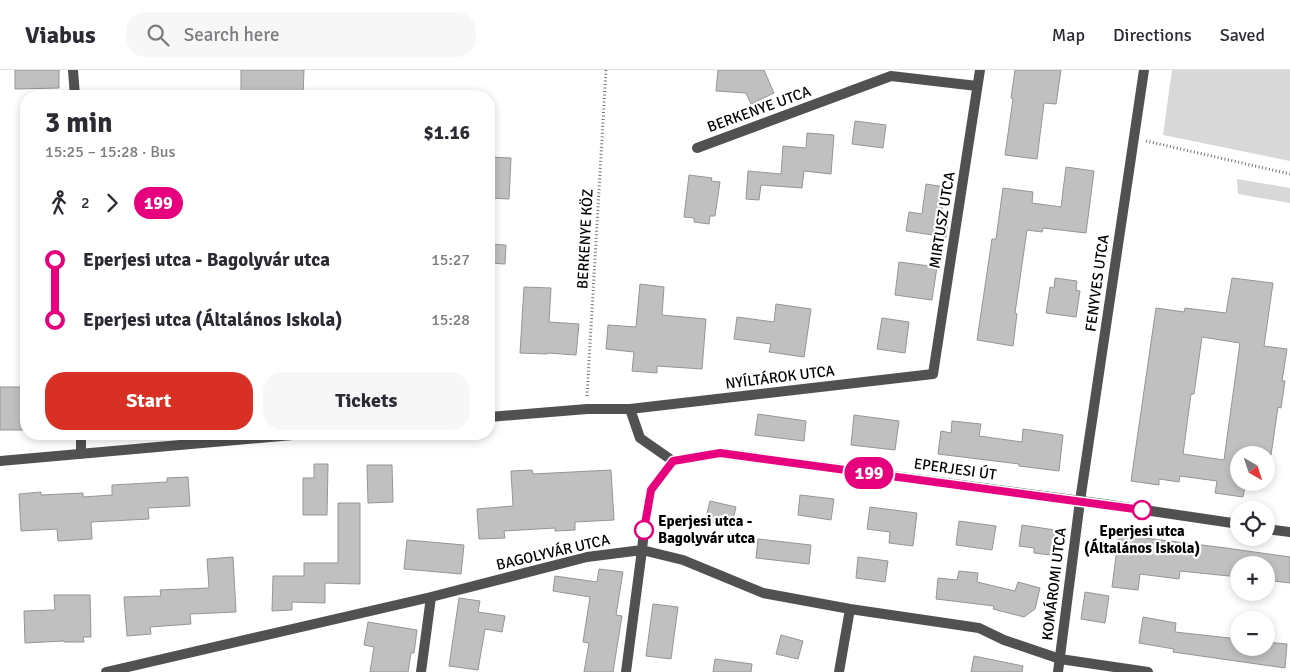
<!DOCTYPE html>
<meta charset="utf-8">
<style>
:root{--surface:#fff;--page:#f7f7f7;--text:#2b2b33;--muted:#7c7c81;--line:#e1e1e2;--accent:#d93025}
body{margin:0;font-family:Signika,sans-serif;background:var(--page);color:var(--text);height:100vh;display:flex;flex-direction:column;font-size:19px;white-space:nowrap}
*{box-sizing:border-box;margin:0}
p{font-size:16px;color:var(--muted)}
.icon{flex:none;width:28px;height:28px;fill:none;stroke:currentColor;stroke-width:2;stroke-linecap:round;stroke-linejoin:round}
.map{position:relative;flex:1;overflow:hidden}
.sheet{position:absolute;left:20px;top:20px;width:475px;height:350px;display:flex;flex-direction:column;background:var(--surface);border-radius:20px;box-shadow:0 2px 8px #0003}
.sheet>*{flex:none}
.badge{padding:0 10px;border-radius:16px;font-size:18px;line-height:32px}
.needle{width:32px;rotate:141deg}
.buttons{position:absolute;left:1230px;top:376px;display:grid;gap:10px}
.buttons a{display:grid;place-items:center;width:45px;height:45px;border-radius:50%;background:var(--surface);box-shadow:0 2px 8px #0003;font-size:25px}
.map>.badge{position:absolute;translate:-50% -50%;box-shadow:0 0 0 2px #fff}
.legs{display:flex;align-items:center;gap:8px;height:55px;padding:0 25px;font-size:16px}
.legs p{margin-inline-start:auto}
.headline{display:flex;align-items:center;justify-content:space-between;height:85px;padding:0 25px}
h1{font-size:28px;font-weight:800;line-height:38px}
.action{display:flex;gap:10px;margin-top:auto;padding:10px 25px}
.action a{flex:1;height:58px;border-radius:20px;background:var(--accent);color:#fff;font-size:20px;font-weight:800;line-height:58px;text-align:center}
.action a+a{background:var(--page);color:var(--text)}
ul{padding:0 25px;list-style:none}
li{display:flex;align-items:center;gap:18px;height:60px;font-size:19px}
li i{display:grid;place-items:center;width:8px;height:100%;margin:0 6px;background:currentColor}
li i::after{content:'';width:12px;height:12px;margin:-6px;border:4px solid;border-radius:50%;background:var(--surface)}
li p{margin-inline-start:auto}
li:first-child i{background:linear-gradient(#0000 50%,currentColor 0)}
li:last-child i{background:linear-gradient(currentColor 50%,#0000 0)}
header{display:flex;align-items:center;gap:30px;box-sizing:border-box;height:70px;padding:0 25px;background:var(--surface);border-bottom:1px solid var(--line)}
header strong{font-size:24px}
nav{display:flex;gap:28px;margin-inline-start:auto;font-size:18px}
.search{width:350px;height:45px;background:var(--page);display:flex;align-items:center;gap:12px;box-sizing:border-box;padding:0 18px;border-radius:20px;color:var(--muted);font-size:19px}
.map>svg:first-child{display:block}
</style>
<header>
<strong>Viabus</strong>
<div class="search"><svg class="icon" aria-label="search" viewBox="0 0 24 24"><circle cx="10" cy="10" r="6"/><path d="M15 15l6 6"/></svg>Search here</div>
<nav><a>Map</a><a>Directions</a><a>Saved</a></nav>
</header>
<div class="map">
<svg width="1290" height="602" viewBox="0 0 1290 602">
<rect width="100%" height="100%" fill="#fff"/>
<path fill="#d8d8d8" d="M1172,0H1290V91L1163,65Z
M1237,109L1290,118V133L1238,124Z"/>
<path fill="#c0c0c0" stroke="#959595" fill-rule="evenodd" d="M15,0H59V18L15,19Z
M241,0H304L303,26H241Z
M718,0H764L774,23L751,34L746,23L716,21Z
M1015,0H1061L1056,34L1044,33L1037,89L1005,85L1013,29L1011,28Z
M855,51L886,55L883,78L852,74Z
M807,63L834,65L831,104L804,101L802,118L761,115L759,130L746,129L748,101L781,104L783,76L806,78Z
M489,87L511,88L509,129L489,128Z
M1066,97L1094,101L1086,163L1043,158L1042,162L1027,160L1015,243L1017,244L1013,276L977,270L992,169H996L1003,118L1033,122L1032,133L1061,137Z
M689,105L712,108L711,111L720,112L715,146H710L709,154L694,152V148L684,147Z
M926,114L945,117L941,148L948,150L946,167L906,161L909,142L922,144Z
M489,174L506,175L505,194L489,193Z
M899,192L937,197L932,230L895,225Z
M1055,208L1077,211L1076,220L1080,221L1076,247L1046,243L1050,217L1054,218Z
M1232,208L1273,213L1264,276L1287,279L1282,311H1285L1281,338L1278,337L1271,385H1239V412H1246L1243,427L1215,423L1217,411L1180,406L1179,412L1159,409V415L1131,411L1156,238L1184,242L1185,238L1226,243ZM1202,267L1240,273L1224,390L1183,384L1191,324H1194Z
M640,214L664,217L662,245L706,249L702,299L657,296V303L632,301L634,282L606,279L608,255L636,257Z
M524,217L551,218L549,252L579,254L576,285L548,283L547,284L520,283Z
M776,234L811,239L804,287L769,282L771,274L734,269L737,247L774,252Z
M882,248L909,252L905,283L877,279Z
M0,317H26V360H0Z
M758,344L806,351L804,371L755,365Z
M854,345L899,351L895,380L851,375Z
M952,351L981,354L979,366L1022,372L1023,359L1063,365L1059,401L1019,396V394L938,384L941,361L951,363Z
M314,394H328L327,445H303V408H314Z
M367,395H392L393,432L368,433Z
M532,400L533,404L611,400L614,450L575,452V460L555,461V458L504,461L505,468L479,469L477,439L513,436L511,401Z
M188,407L190,436L148,438L149,449L91,452L92,469L58,471L57,459L21,461L19,424L41,422V425L83,423V427L112,425V415L167,412V408Z
M800,425L834,429L831,450L798,445Z
M710,431L736,437L731,458L705,451Z
M338,433H360V514L325,513V533L292,532V540L272,541L273,506H304V493H338Z
M870,437L917,443L913,476L889,473L890,462L867,459Z
M959,451L996,456L992,480L956,475Z
M1022,455L1055,460L1051,485L1034,483V478L1019,476Z
M1119,463L1145,466V468L1226,478L1290,487V513L1266,510V495H1239V507L1180,501L1179,509L1140,504L1138,520L1112,517Z
M758,469L811,475L809,494L756,488Z
M407,470L464,475L461,504L404,499Z
M233,487L236,542L190,544L191,554L150,557L151,564L127,566L124,527L161,526L160,520L209,518L207,489Z
M858,487L888,491L885,512L856,508Z
M599,499L623,502L616,545L622,546L613,602H584L589,573L583,572L590,527L553,521L555,506L597,512Z
M959,501L978,503L977,512L1015,521L1018,512L1040,518L1035,539L1024,547L993,539L994,536L936,529L938,508L957,510Z
M1085,522L1109,526L1105,553L1081,549Z
M54,525H90L91,567H83L84,572H64V571L25,573L24,541L55,540Z
M459,528L480,531L478,542L505,546L502,562L485,559L478,600L449,596Z
M653,534L678,537L671,589L646,586Z
M1143,547L1176,553L1175,562L1239,569V578H1266V572L1287,574L1285,598L1173,582L1174,579L1139,573Z
M368,552L417,560L414,583H411L408,602H370L374,577L364,575Z
M781,565L803,571L798,589L776,584Z
M974,586L1023,596L1022,602H971Z
M715,589L752,594L751,602H713Z"/>
<g fill="none" stroke-linecap="round" stroke-linejoin="round">
<path stroke="#737373" stroke-width="3" stroke-dasharray="1 2.5" stroke-linecap="butt" d="M1146,71L1290,104
M587,326L606,0"/>
<path stroke="#515151" stroke-width="10" d="M73,0L75,26
M697,78L891,6L977,16
M630,339L640,368L673,391
M489,347L587,339H630L933,304L980,0
M81,364V384
M0,391L304,364
M1266,459L1290,462
M106,602L431,527L587,487L642,480L683,490L763,523L850,539L979,558L1004,570L1060,589L1148,602
M421,602L431,527
M626,602L642,480L644,460L651,420L673,391L720,383L1104,434L1239,454
M839,602L850,539
M1058,602L1080,431L1144,0"/>
</g>
<g fill="none" stroke-linecap="round" stroke-linejoin="round">
<defs>
<path id="line-1" d="M644,460L651,420L673,391L720,383L1142,440"/>
</defs>
<use href="#line-1" stroke="#fff" stroke-width="11"/>
<use href="#line-1" stroke="#e6007e" stroke-width="8"/>
</g>
<g fill="#fff" stroke="#e6007e" stroke-width="2.5">
<circle cx="1142" cy="440" r="9"/>
<circle cx="644" cy="460" r="9"/>
</g>
<g text-anchor="middle" dominant-baseline="central" stroke-width="4.5" stroke-linejoin="round" paint-order="stroke">
<g font-size="15" fill="#000" stroke="#fff">
<text transform="translate(759 39) rotate(-20)">BERKENYE UTCA</text>
<text transform="translate(942 150) rotate(-81)">MIRTUSZ UTCA</text>
<text transform="translate(585 169) rotate(-87)">BERKENYE KÖZ</text>
<text transform="translate(1097 213) rotate(-82)">FENYVES UTCA</text>
<text transform="translate(780 307) rotate(-7)">NYÍLTÁROK UTCA</text>
<text transform="translate(955 399) rotate(8)">EPERJESI ÚT</text>
<text transform="translate(553 482) rotate(-13)">BAGOLYVÁR UTCA</text>
<text transform="translate(1054 514) rotate(-83)">KOMÁROMI UTCA</text>
</g>
<g font-size="15" font-weight="bold" fill="#000" stroke="#fff" text-anchor="start">
<text x="658" y="451">Eperjesi utca -<tspan x="658" dy="17">Bagolyvár utca</tspan></text>
<text x="1142" y="461" text-anchor="middle">Eperjesi utca<tspan x="1142" dy="17">(Általános Iskola)</tspan></text>
</g>
</g>
</svg>
<div class="buttons">
<a><svg class="needle" viewBox="-14 -14 28 28"><path d="M0-13l5 13h-10z" fill="#e53935"/><path d="M0 13l5-13h-10z" fill="#7c7c81"/></svg></a>
<a><svg class="icon" aria-label="locate" viewBox="0 0 24 24"><circle cx="12" cy="12" r="6"/><path d="M12 2v4M12 18v4M2 12h4M18 12h4"/></svg></a>
<a>+</a>
<a>−</a>
</div>
<b class="badge" style="left:869px;top:403px;background:#e6007e;color:#fff">199</b>
<section class="sheet">
<div class="headline"><div><h1>3 min</h1><p>15:25 – 15:28 · Bus</p></div><b>$1.16</b></div>
<div class="legs"><svg class="icon" aria-label="walk" viewBox="0 0 24 24"><circle cx="13" cy="4" r="2"/><path d="M13 8l-2 6 4 7M11 14l-3 7M7 12l3-4h3l4 4"/></svg>2<svg class="icon" aria-label="forward" viewBox="0 0 24 24"><path d="M9 5l7 7-7 7"/></svg><b class="badge" style="background:#e6007e;color:#fff">199</b></div>
<ul>
<li><i style="color:#e6007e"></i><b>Eperjesi utca - Bagolyvár utca</b><p>15:27</p></li>
<li><i style="color:#e6007e"></i><b>Eperjesi utca (Általános Iskola)</b><p>15:28</p></li>
</ul>
<div class="action"><a>Start</a><a>Tickets</a></div>
</section>
</div>
